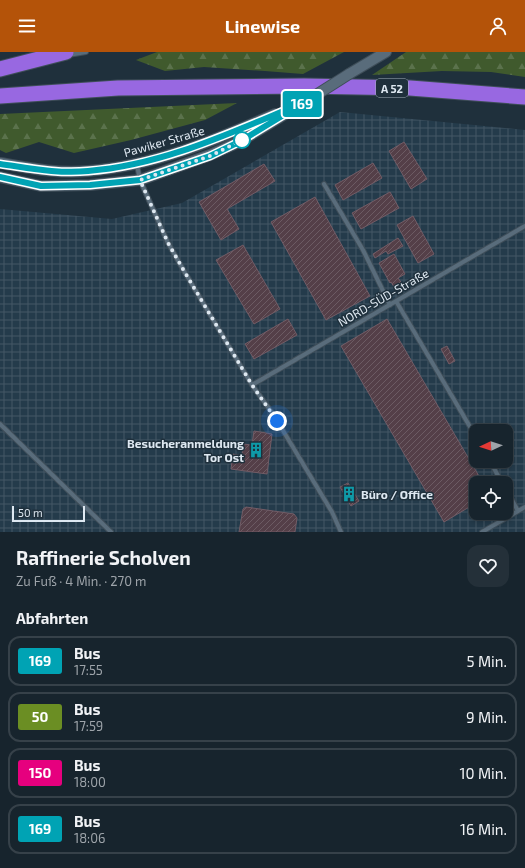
<!DOCTYPE html>
<html lang="de">
<meta charset="utf-8">
<style>
:root{--surface:#17242d;--page:#243039;--text:#f1f3f6;--muted:#9ea4aa;--line:#364149;--accent:#b45309}
body{margin:0;font-family:"Exo 2",sans-serif;background:var(--page);color:var(--text);height:100vh;display:flex;flex-direction:column;font-size:15px;white-space:nowrap}
*{box-sizing:border-box;margin:0}
p{font-size:13px;color:var(--muted)}
.icon{flex:none;width:22px;height:22px;fill:none;stroke:currentColor;stroke-width:2;stroke-linecap:round;stroke-linejoin:round}
.map{position:relative;height:480px;overflow:hidden}
.panel{display:flex;flex-direction:column;background:var(--surface);flex:1}
.panel>*{flex:none}
.badge{padding:0 8px;border-radius:3px;font-size:14px;line-height:26px}
.needle{width:26px;rotate:266deg}
.fabs{position:absolute;left:469px;top:372px;display:grid;gap:8px}
.fabs a{display:grid;place-items:center;width:44px;height:44px;border-radius:8px;background:var(--surface);box-shadow:0 2px 6px #0003,0 0 0 1px var(--line);font-size:20px}
.scale{position:absolute;left:12px;bottom:10px;width:73px;box-sizing:border-box;padding-left:4px;border:2px solid #dee8f1;border-top:0;font-size:11px;line-height:14px;white-space:nowrap;color:#dee8f1;-webkit-text-stroke:3px #1f303c;paint-order:stroke}
.you{position:absolute;width:20px;height:20px;margin:-10px;border:3px solid #fff;border-radius:50%;background:#1a73e8;box-shadow:0 0 0 6px #1a73e833}
.map>.badge{position:absolute;translate:-50% -50%;box-shadow:0 0 0 2px #fff}
h2{padding:0 16px;font-size:15px;line-height:36px}
.round{display:grid;place-items:center;flex:none;width:42px;height:42px;border-radius:12px;background:var(--page)}
.summary{display:flex;align-items:center;justify-content:space-between;height:68px;padding:0 16px}
h1{font-size:19px;font-weight:700;line-height:30px}
ul{padding:0;list-style:none}
li{display:flex;align-items:center;gap:12px;height:50px;margin:0 8px 6px;padding:0 8px;border:2px solid var(--line);border-radius:12px}
li div{flex:1}
li b{display:block;font-size:15px}
li em{font-style:normal}
li .badge{min-width:44px;font-weight:700;text-align:center}
header{display:flex;justify-content:space-between;align-items:center;height:52px;padding:0 16px;background:var(--accent);color:#fff;font-size:18px;font-weight:700}
.map>svg:first-child{display:block}
</style>
<header><svg class="icon" aria-label="menu" viewBox="0 0 24 24"><path d="M4 6h16M4 12h16M4 18h16"/></svg>Linewise<svg class="icon" aria-label="person" viewBox="0 0 24 24"><circle cx="12" cy="8" r="4"/><path d="M4 21q1-7 8-7t8 7"/></svg></header>
<div class="map">
<svg width="525" height="480" viewBox="0 0 525 480">
<defs>
<pattern id="industrial-grid" width="8" height="8" patternUnits="userSpaceOnUse"><rect width="8" height="8" fill="#243b4b"/><path d="M0 4h8M4 0v8" fill="none" stroke="#435765"/></pattern>
<pattern id="forest-firs" width="22" height="20" patternUnits="userSpaceOnUse"><rect width="22" height="20" fill="#405a2d"/><path d="M5 1l3.5 6h-7zM16 11l3.5 6h-7z" fill="#5b724c"/></pattern>
<pattern id="building-hatch" width="6" height="6" patternUnits="userSpaceOnUse"><rect width="6" height="6" fill="#543f48"/><path d="M-1 1l2-2M0 6l6-6M5 7l2-2" fill="none" stroke="#6c5b63"/></pattern>
</defs>
<rect width="100%" height="100%" fill="#1f303c"/>
<path fill="url(#industrial-grid)" fill-rule="evenodd" d="M340,60L525,78V480H0V157L112,167L182,151ZM476,379H506V409H476ZM476,431H506V461H476Z"/>
<path fill="url(#forest-firs)" d="M157,0H344L303,22L265,19L204,15L165,19L136,8Z
M406,0H525V25L491,20L442,19L372,23Z
M237,51L205,68L131,88L74,101L39,90L6,101L0,98V62Z"/>
<path fill="url(#building-hatch)" stroke="#725c66" d="M404,90L427,127L411,137L389,99Z
M373,111L382,126L343,148L335,133Z
M264,112L275,129L227,157L239,177L221,188L199,150Z
M390,140L399,156L361,177L352,161Z
M315,145L370,244L326,268L271,170Z
M413,164L434,202L418,211L397,173Z
M398,186L403,194L388,202L386,199L375,206L373,202Z
M243,193L280,257L254,272L216,208Z
M394,202L405,222L398,226L403,233L396,238L391,230L390,231L379,211Z
M288,267L297,283L254,307L245,292Z
M387,267L483,431H476V451L444,470L341,294Z
M447,294L455,309L449,312L441,297Z
M254,379L272,382L267,422L231,417L233,402L242,404L243,392L252,393Z
M348,431L359,449L351,454L340,435Z
M246,455L294,462L297,466L295,480H239L243,457Z"/>
<g fill="none" stroke-linecap="round" stroke-linejoin="round">
<defs>
<path id="service" d="M68,3L86,0
M137,113L140,128L168,191L184,219L252,333L273,362L332,460L341,480
M324,132L363,198L390,253
M396,249L476,385
M252,333L525,174
M0,372L111,480
M490,409L502,431
M506,437L518,459
M482,480L525,455"/>
<path id="tertiary" d="M349,22L386,0
M0,111C29,116 58,122 88,119C154,114 215,88 275,62
M0,125L41,134L90,133L140,128L210,103L241,89L305,50"/>
<path id="motorway" d="M0,17L66,0
M0,44L118,36L304,34L410,36L525,45"/>
</defs>
<use href="#service" stroke="#3f4e59" stroke-width="6"/>
<use href="#tertiary" stroke="#3f4e59" stroke-width="12"/>
<use href="#motorway" stroke="#3f4e59" stroke-width="17"/>
<use href="#service" stroke="#596c7b" stroke-width="4"/>
<use href="#tertiary" stroke="#596c7b" stroke-width="10"/>
<use href="#motorway" stroke="#9868e1" stroke-width="15"/>
<defs>
<path id="tertiary-bridge" d="M305,50L349,22"/>
</defs>
<use href="#tertiary-bridge" stroke="#3f4e59" stroke-width="12" stroke-linecap="butt"/>
<use href="#tertiary-bridge" stroke="#596c7b" stroke-width="10"/>
</g>
<g fill="none" stroke-linecap="round" stroke-linejoin="round">
<defs>
<path id="line" d="M0,112C29,116 58,122 88,119C165,113 234,79 305,50L241,89L210,104L140,128L90,133L41,134L0,125"/>
</defs>
<use href="#line" stroke="#fff" stroke-width="9"/>
<use href="#line" stroke="#00a3b4" stroke-width="6"/>
<path stroke="#dee8f1" stroke-width="4" stroke-dasharray="0 7.2" d="M242,88L210,104L140,128L168,191L184,219L252,333L277,369"/>
</g>
<defs>
<symbol id="building-bare" viewBox="-9 -9 18 18"><path d="M-4-6H4V6H1V3H-1V6H-4ZM-2.5-4.3h1.7v1.8h-1.7ZM.8-4.3h1.7v1.8H.8ZM-2.5-1h1.7V.8h-1.7ZM.8-1h1.7V.8H.8Z" fill="#0f9aa8" stroke="#1f303c" stroke-width="2.5" paint-order="stroke"/></symbol>
</defs>
<g fill-rule="evenodd">
<use href="#building-bare" x="245" y="387" width="22" height="22"/>
<use href="#building-bare" x="338" y="431" width="22" height="22"/>
</g>
<circle fill="#fff" stroke="#00a3b4" stroke-width="2" cx="242" cy="88" r="8"/>
<g text-anchor="middle" dominant-baseline="central" stroke-width="3" stroke-linejoin="round" paint-order="stroke">
<rect fill="#1f303c" stroke="#a5b1bb" stroke-width="1" x="376" y="27" width="32" height="18" rx="3"/>
<g font-size="11" font-weight="bold" fill="#dee8f1">
<text x="392" y="36">A 52</text>
</g>
<g font-size="12" fill="#dee8f1" stroke="#1f303c">
<text transform="translate(164 89) rotate(-16)">Pawiker Straße</text>
<text transform="translate(383 245) rotate(-30)">NORD-SÜD-Straße</text>
</g>
<g font-size="12" font-weight="bold" fill="#dee8f1" stroke="#1f303c" text-anchor="end">
<text x="244" y="391">Besucheranmeldung<tspan x="244" dy="14">Tor Ost</tspan></text>
<text x="361" y="442" text-anchor="start">Büro / Office</text>
</g>
</g>
</svg>
<div class="fabs">
<a><svg class="needle" viewBox="-14 -14 28 28"><path d="M0-13l5 13h-10z" fill="#e53935"/><path d="M0 13l5-13h-10z" fill="#9ea4aa"/></svg></a>
<a><svg class="icon" aria-label="locate" viewBox="0 0 24 24"><circle cx="12" cy="12" r="6"/><path d="M12 2v4M12 18v4M2 12h4M18 12h4"/></svg></a>
</div>
<div class="scale">50 m</div>
<div class="you" style="left:277px;top:369px"></div>
<b class="badge" style="left:302px;top:52px;background:#00a3b4;color:#fff">169</b>
</div>
<section class="panel">
<div class="summary"><div><h1>Raffinerie Scholven</h1><p>Zu Fuß · 4 Min. · 270 m</p></div><a class="round"><svg class="icon" aria-label="heart" viewBox="0 0 24 24"><path d="M12 20l-8-8c-3-5 5-10 8-4 3-6 11-1 8 4z"/></svg></a></div>
<h2>Abfahrten</h2>
<ul>
<li><span class="badge" style="background:#00a3b4;color:#fff">169</span><div><b>Bus</b><p>17:55</p></div><em>5 Min.</em></li>
<li><span class="badge" style="background:#6b8e23;color:#fff">50</span><div><b>Bus</b><p>17:59</p></div><em>9 Min.</em></li>
<li><span class="badge" style="background:#e6007e;color:#fff">150</span><div><b>Bus</b><p>18:00</p></div><em>10 Min.</em></li>
<li><span class="badge" style="background:#00a3b4;color:#fff">169</span><div><b>Bus</b><p>18:06</p></div><em>16 Min.</em></li>
</ul>
</section>
